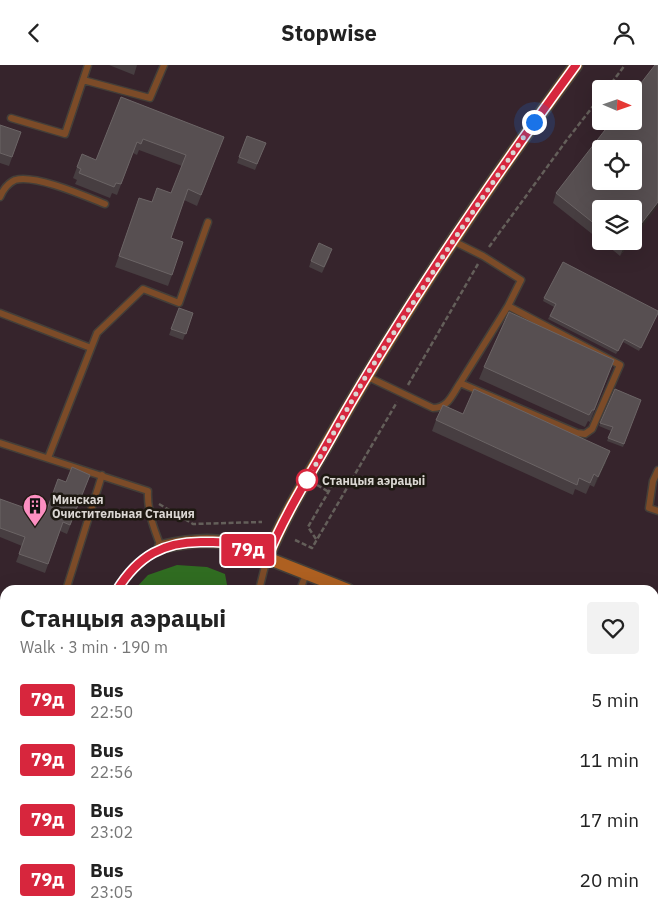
<!DOCTYPE html>
<meta charset="utf-8">
<style>
:root{--surface:#fff;--page:#f2f2f2;--text:#222;--muted:#767676}
body{margin:0;font-family:"IBM Plex Sans",sans-serif;background:var(--page);color:var(--text);height:100vh;display:flex;flex-direction:column;font-size:19px;white-space:nowrap}
*{box-sizing:border-box;margin:0}
p{font-size:16px;color:var(--muted)}
.icon{flex:none;width:28px;height:28px;fill:none;stroke:currentColor;stroke-width:2;stroke-linecap:round;stroke-linejoin:round}
.map{position:relative;flex:1;overflow:hidden}
.drawer{position:absolute;left:0px;top:520px;width:659px;height:336px;display:flex;flex-direction:column;background:var(--surface);border-radius:15px 15px 0 0;box-shadow:0 5px 20px #0002}
.drawer>*{flex:none}
.badge{padding:0 10px;border-radius:4px;font-size:18px;line-height:32px}
.needle{width:32px;rotate:92deg}
.controls{position:absolute;left:592px;top:15px;display:grid;gap:10px}
.controls a{display:grid;place-items:center;width:50px;height:50px;border-radius:5px;background:var(--surface);box-shadow:0 5px 20px #0002;font-size:25px}
.you{position:absolute;width:25px;height:25px;margin:-12px;border:4px solid #fff;border-radius:50%;background:#1a73e8;box-shadow:0 0 0 8px #1a73e833}
.map>.badge{position:absolute;translate:-50% -50%;box-shadow:0 0 0 2px #fff}
.round{display:grid;place-items:center;flex:none;width:52px;height:52px;border-radius:5px;background:var(--page)}
.head{display:flex;align-items:center;justify-content:space-between;height:85px;padding:0 20px}
h1{font-size:24px;font-weight:700;line-height:38px}
ul{padding:0;list-style:none}
li{display:flex;align-items:center;gap:15px;height:60px;padding:0 20px}
li div{flex:1}
li b{display:block;font-size:19px}
li em{font-style:normal}
li .badge{min-width:55px;font-weight:700;text-align:center}
header{display:flex;justify-content:space-between;align-items:center;height:65px;padding:0 20px;background:var(--surface);font-size:22px;font-weight:700}
.map>svg:first-child{display:block}
</style>
<header><svg class="icon" aria-label="back" viewBox="0 0 24 24"><path d="M15 5l-7 7 7 7"/></svg>Stopwise<svg class="icon" aria-label="person" viewBox="0 0 24 24"><circle cx="12" cy="8" r="4"/><path d="M4 21q1-7 8-7t8 7"/></svg></header>
<div class="map">
<svg width="658" height="856" viewBox="0 0 658 856">
<rect width="100%" height="100%" fill="#27221c"/>
<path fill="#36242c" fill-rule="evenodd" d="M0,0H658V856H0ZM601,24H634V56H601ZM601,84H634V116H601ZM601,144H634V176H601ZM5,525H654V851H5Z"/>
<path fill="#27521c" d="M314,851H368L365,856H318Z"/>
<path fill="#306c21" d="M177,500L207,502L225,509L228,525H134L148,510Z"/>
<g fill="none" stroke-linecap="round" stroke-linejoin="round">
<defs>
<path id="lane" d="M88,0L83,15L150,33L164,0
M11,53L65,69L83,15
M0,132C3,125 8,118 15,115C35,109 85,131 105,139
M453,176L483,191L521,215L508,241L620,300L592,364L585,369L577,368L460,318L508,241
M0,248L91,283
M366,311L433,343C448,343 452,330 460,318
M0,378L148,426C147,446 154,464 161,482C143,493 128,507 117,525
M48,393L97,268L143,224L179,238L208,157
M658,405L653,416L649,443L658,446
M66,525L102,410
M259,525L267,493
M300,525L306,509
M0,638L5,633
M0,683L5,673
M654,715L658,717
M654,818L658,820
M136,851V856
M305,851L307,856
M122,856L123,851
M182,856L184,851
M505,856L544,855"/>
<path id="street" d="M161,482C183,477 209,473 231,479C243,482 256,489 267,493"/>
<path id="secondary" d="M348,525L267,493C286,446 313,404 338,360C410,235 491,116 576,0
M654,634L658,635"/>
</defs>
<use href="#lane" stroke="#443f39" stroke-width="9"/>
<use href="#street" stroke="#443f39" stroke-width="15"/>
<use href="#secondary" stroke="#443f39" stroke-width="15"/>
<path stroke="#645f5a" stroke-width="2.5" stroke-dasharray="5 2.5" stroke-linecap="butt" d="M607,24L625,0
M489,182L566,76L601,31
M408,320L478,199
M317,420L329,427
M159,439L193,459L262,457
M316,474L308,462L336,414L352,413
M295,475L312,483L397,337
M47,856L51,851"/>
<use href="#lane" stroke="#7c4b28" stroke-width="6"/>
<use href="#street" stroke="#7c4b28" stroke-width="12"/>
<use href="#secondary" stroke="#ae6021" stroke-width="12"/>
</g>
<path fill="#473e41" d="M109,0H137L134,10Z
M121,32L224,72L197,141L184,135L171,173L172,210L168,221L115,202L139,133L152,137L171,128L182,101L139,85L137,90L133,88L117,130L112,128L110,133L75,119L77,115L73,113L77,102L96,95Z
M0,60L21,67L9,101L0,98Z
M247,71L266,78L255,105L237,98Z
M556,128L601,144V176L553,138Z
M602,176H631L620,191Z
M330,191L322,208L309,202L311,196Z
M544,233L658,249L639,286L623,277L616,289L548,254L554,242L543,236Z
M179,243L193,248L183,275L169,270Z
M614,295L590,357L588,356L585,362L479,314L484,302Z
M615,324L641,335L623,382L607,376L611,366L599,361Z
M463,349L606,397L594,422L590,420L586,429L575,424L573,430L432,366L436,355Z
M90,410L67,469L60,466L45,508L16,497L22,481L0,472V434L45,450L66,417Z
M654,659L658,660V700L654,699Z
M654,720L658,721V795L654,793Z
M564,851H619L605,856H577Z"/>
<path fill="#342c2c" d="M658,137V141L634,173V168Z
M628,176H631L620,191L624,182Z
M610,386L606,397L594,422L598,412Z
M594,851H619L605,856H592Z"/>
<path fill="#574f51" stroke="#6b6465" fill-rule="evenodd" d="M655,0H658V137L634,168V144H601V164L556,128L612,56H634V27ZM601,84H634V116H601Z
M121,32L224,72L201,130L188,124L171,173L183,177L172,210L119,191L139,133L152,137L157,123L171,128L186,90L143,74L141,79L137,77L121,119L116,118L114,122L79,108L81,104L77,102L82,89L96,95Z
M0,60L21,67L12,92L0,88Z
M247,71L266,78L257,99L239,92Z
M617,176H628L624,182Z
M319,178L332,184L324,202L311,196Z
M563,197L658,246V248L641,283L624,274L618,286L550,251L556,239L544,233Z
M179,243L193,248L186,269L171,264Z
M509,247L614,295L594,345H592L589,350L484,302Z
M474,324L610,386L598,412L594,409L590,418L579,413L577,420L436,355L443,340L463,349Z
M615,324L641,335L624,379L608,373L613,362L600,358Z
M72,402L90,410L70,460L63,457L48,499L19,489L25,472L0,463V434L45,450L58,414L66,417Z
M654,659L658,660V687L654,686Z
M654,720L658,721V782L654,780Z
M195,851H288L287,856H198L194,854Z"/>
<g fill="none" stroke-linecap="round" stroke-linejoin="round">
<defs>
<path id="line" d="M117,525C138,491 164,476 204,477C213,477 223,476 231,479C243,482 256,488 267,493C286,446 314,404 338,360C409,235 491,116 576,0"/>
</defs>
<use href="#line" stroke="#fff" stroke-width="11"/>
<use href="#line" stroke="#d7263d" stroke-width="8"/>
<path stroke="#dad6d2" stroke-width="5" stroke-dasharray="0 9" d="M307,415L366,311L453,176L534,57"/>
</g>
<defs>
<symbol id="building-pin" viewBox="-11 -11 22 30"><path d="M0 17L-7.5 6A9.5 9.5 0 1 1 7.5 6Z" fill="#fc8fc1" stroke="#1e1912"/><path d="M-4-6H4V6H1V3H-1V6H-4ZM-2.5-4.3h1.7v1.8h-1.7ZM.8-4.3h1.7v1.8H.8ZM-2.5-1h1.7V.8h-1.7ZM.8-1h1.7V.8H.8Z" fill="#111"/></symbol>
</defs>
<g fill-rule="evenodd">
<use href="#building-pin" x="21" y="427" width="28" height="38"/>
</g>
<circle fill="#fff" stroke="#d7263d" stroke-width="2.5" cx="307" cy="415" r="10"/>
<g text-anchor="middle" dominant-baseline="central" stroke-width="5" stroke-linejoin="round" paint-order="stroke">
<g font-size="12" font-weight="bold" fill="#dad6d2" stroke="#1e1912" text-anchor="start">
<text x="322" y="415">Станцыя аэрацыі</text>
</g>
<g font-size="12" font-weight="bold" fill="#dad6d2" stroke="#1e1912" text-anchor="start">
<text x="52" y="434">Минская<tspan x="52" dy="14">Очистительная Станция</tspan></text>
</g>
</g>
</svg>
<div class="controls">
<a><svg class="needle" viewBox="-14 -14 28 28"><path d="M0-13l5 13h-10z" fill="#e53935"/><path d="M0 13l5-13h-10z" fill="#767676"/></svg></a>
<a><svg class="icon" aria-label="locate" viewBox="0 0 24 24"><circle cx="12" cy="12" r="6"/><path d="M12 2v4M12 18v4M2 12h4M18 12h4"/></svg></a>
<a><svg class="icon" aria-label="layers" viewBox="0 0 24 24"><path d="M12 4l9 5-9 5-9-5zM3 14l9 5 9-5"/></svg></a>
</div>
<div class="you" style="left:534px;top:57px"></div>
<b class="badge" style="left:248px;top:485px;background:#d7263d;color:#fff">79д</b>
<section class="drawer">
<div class="head"><div><h1>Станцыя аэрацыі</h1><p>Walk · 3 min · 190 m</p></div><a class="round"><svg class="icon" aria-label="heart" viewBox="0 0 24 24"><path d="M12 20l-8-8c-3-5 5-10 8-4 3-6 11-1 8 4z"/></svg></a></div>
<ul>
<li><span class="badge" style="background:#d7263d;color:#fff">79д</span><div><b>Bus</b><p>22:50</p></div><em>5 min</em></li>
<li><span class="badge" style="background:#d7263d;color:#fff">79д</span><div><b>Bus</b><p>22:56</p></div><em>11 min</em></li>
<li><span class="badge" style="background:#d7263d;color:#fff">79д</span><div><b>Bus</b><p>23:02</p></div><em>17 min</em></li>
<li><span class="badge" style="background:#d7263d;color:#fff">79д</span><div><b>Bus</b><p>23:05</p></div><em>20 min</em></li>
</ul>
</section>
</div>
